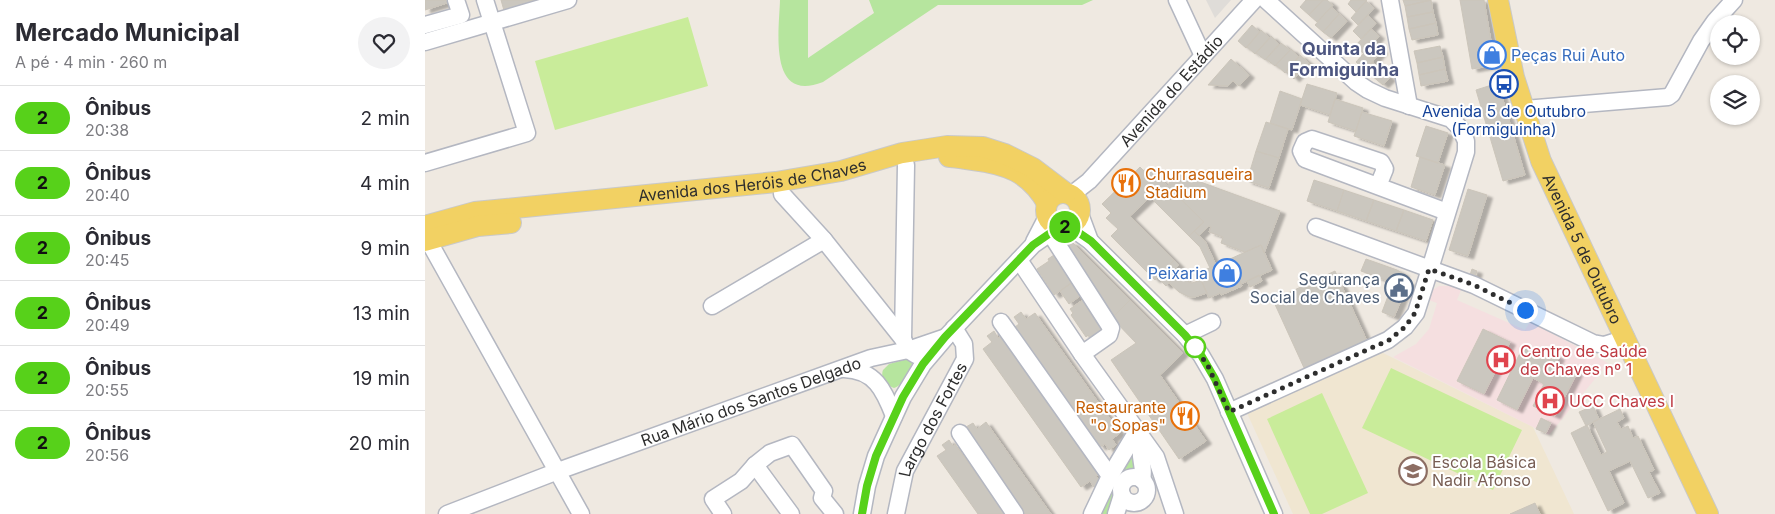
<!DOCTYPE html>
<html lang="pt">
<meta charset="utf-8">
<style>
:root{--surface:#fff;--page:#f2f2f3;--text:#2b2b33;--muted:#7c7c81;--line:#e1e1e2}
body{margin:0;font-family:Inter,sans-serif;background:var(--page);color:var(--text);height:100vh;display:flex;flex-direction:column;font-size:19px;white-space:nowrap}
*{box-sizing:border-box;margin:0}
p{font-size:16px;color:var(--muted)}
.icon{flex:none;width:28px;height:28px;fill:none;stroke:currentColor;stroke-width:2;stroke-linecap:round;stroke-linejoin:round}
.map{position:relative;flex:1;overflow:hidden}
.drawer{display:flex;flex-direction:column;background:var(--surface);width:425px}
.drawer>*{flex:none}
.badge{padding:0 10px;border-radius:16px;font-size:18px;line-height:32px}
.fabs{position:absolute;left:1285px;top:15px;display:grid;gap:10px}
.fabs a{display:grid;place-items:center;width:50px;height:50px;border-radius:50%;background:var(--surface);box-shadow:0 1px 4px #0004;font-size:25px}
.you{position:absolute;width:25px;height:25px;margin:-12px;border:4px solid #fff;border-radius:50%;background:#1a73e8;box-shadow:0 0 0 8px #1a73e833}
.map>.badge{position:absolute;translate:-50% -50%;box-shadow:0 0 0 2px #fff}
.round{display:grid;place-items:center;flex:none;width:52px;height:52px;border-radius:26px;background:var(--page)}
.head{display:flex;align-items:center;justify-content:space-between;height:85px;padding:0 15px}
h1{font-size:24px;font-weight:700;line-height:38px}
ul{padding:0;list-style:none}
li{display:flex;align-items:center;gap:15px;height:65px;padding:0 15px;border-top:1px solid var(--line)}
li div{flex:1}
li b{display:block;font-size:19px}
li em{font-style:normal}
li .badge{min-width:55px;font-weight:700;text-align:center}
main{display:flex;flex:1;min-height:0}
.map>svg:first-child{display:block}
</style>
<main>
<section class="drawer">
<div class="head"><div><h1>Mercado Municipal</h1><p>A pé · 4 min · 260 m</p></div><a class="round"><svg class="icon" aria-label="heart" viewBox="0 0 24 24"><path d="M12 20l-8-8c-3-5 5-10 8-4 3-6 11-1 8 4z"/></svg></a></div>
<ul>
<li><span class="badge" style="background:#57d11a;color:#111">2</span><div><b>Ônibus</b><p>20:38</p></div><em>2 min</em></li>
<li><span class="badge" style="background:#57d11a;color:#111">2</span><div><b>Ônibus</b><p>20:40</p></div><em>4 min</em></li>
<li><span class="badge" style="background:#57d11a;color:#111">2</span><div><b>Ônibus</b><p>20:45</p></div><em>9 min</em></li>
<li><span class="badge" style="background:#57d11a;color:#111">2</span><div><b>Ônibus</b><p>20:49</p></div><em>13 min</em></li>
<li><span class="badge" style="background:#57d11a;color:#111">2</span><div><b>Ônibus</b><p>20:55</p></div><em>19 min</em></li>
<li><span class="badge" style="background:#57d11a;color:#111">2</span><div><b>Ônibus</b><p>20:56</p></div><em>20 min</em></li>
</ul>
</section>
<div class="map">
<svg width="1350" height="514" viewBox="0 0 1350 514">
<defs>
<filter id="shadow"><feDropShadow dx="5.5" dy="3" stdDeviation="1" flood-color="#0004"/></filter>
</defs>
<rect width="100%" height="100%" fill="#efe9e1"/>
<path fill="#f0e6d1" d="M956,352L1108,427L1149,514H868L822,413Z"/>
<path fill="#f5dfe0" d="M1014,286H1026L1036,290L1032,300L1100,330L1105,322L1183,363L1124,435L968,357L991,344L1004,329L1012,303L1001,299L1006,291Z"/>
<path fill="#b6e59e" d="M355,0H383V58L449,13L444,0H668L657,5H513L398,82C343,104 354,31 355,0Z
M482,359L487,361C488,370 477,386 469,388C461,385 455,378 458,370L464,364Z
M710,447L715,475L710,473L699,477L693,488L685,514H672Z"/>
<path fill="#c9ec9a" d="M263,17L283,86L130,130L110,61Z
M966,368L1097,430L1068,490L937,428Z
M897,393L943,493L897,514H885L842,419Z"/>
<path fill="#dfdcd8" d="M781,0H806L790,18Z"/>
<path fill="#cbc7bf" stroke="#cbc5ba" filter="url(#shadow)" d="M0,0H21L22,3L0,10Z
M76,0H128L80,14Z
M881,0H898L884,15L875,7Z
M898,0H902L908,5L892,22L884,15Z
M926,0H942L931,12L923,4Z
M978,0H1006L980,6Z
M1006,0L1008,12L982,17L980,6Z
M1035,0H1059L1070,65L1047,69Z
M941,1L949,8L933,25L926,18Z
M906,7L914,14L898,32L890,25Z
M1008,12L1011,23L984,29L982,17Z
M914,14L922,21L906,38L898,32Z
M943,15L951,23L936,39L928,31Z
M1011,23L1013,35L987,40L984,29Z
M827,25L835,32L821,48L813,41Z
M946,29L954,36L939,54L930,46Z
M836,30L845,38L830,54L822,47Z
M846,36L854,44L840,60L831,53Z
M856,43L865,50L850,66L841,59Z
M948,43L957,51L940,70L931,62Z
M1015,46L1018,57L992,63L989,51Z
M866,49L874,57L860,73L851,65Z
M875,55L884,63L869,79L861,71Z
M1018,57L1020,69L994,75L992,63Z
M806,59L824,75L814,86L808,81L803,86L783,85Z
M947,62L965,78L958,85L940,70Z
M1020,69L1023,81L996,86L994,75Z
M1073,83L1100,175L1078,181L1051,90Z
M882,84L912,93L905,115L875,105Z
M855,91L877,99L867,130L845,123Z
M910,99L938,108L931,131L903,122Z
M937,112L967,121L959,146L929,136Z
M841,122L863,129L854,158L831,151Z
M1001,126L1023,133L1013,163L991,156Z
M831,151L854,158L844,188L822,181Z
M995,157L1020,165L1010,195L986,187Z
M715,167L721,173L725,169L779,222L764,236L725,197L705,216L749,260L730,280L686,236L693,229L681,218L686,213L677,204Z
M748,172L855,211L839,253L836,245L820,252L796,243L798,237L784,232L786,227L784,226L774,236L769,231L779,222L743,186Z
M889,180L919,190L912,211L882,201Z
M1043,189L1062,195L1043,256L1024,250Z
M919,190L949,200L941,221L912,211Z
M949,200L979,210L971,231L941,221Z
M979,210L1008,220L1001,241L971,231Z
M769,231L780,241L791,265L785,268L775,247L764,236Z
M642,242L648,243L705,300L687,318L638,245Z
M836,245L847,270L816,284L805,259Z
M632,253L651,280L629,295L612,269L624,261L623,259Z
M805,259L817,286L796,295L795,293L784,298L773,273Z
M941,259L972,270L979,274L975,279L985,283L981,294L979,293L969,317L957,312L968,283L936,271Z
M749,260L754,265L750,269L764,282L767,283L776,280L782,293L770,297H764L754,292L744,283L748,279L739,270Z
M1047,269L1052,271L1050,277L1045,275Z
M739,270L748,279L741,286L732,277Z
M910,271L942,341L880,370L848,300Z
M834,275L837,281L825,287L822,281Z
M646,283L655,296L644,304L635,291Z
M662,297L667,305L662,309L673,324L678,320L684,329L667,341L663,335L661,337L646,315L648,313L645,309Z
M705,300L758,353L735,375L781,441L754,459L686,360L711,343L687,318Z
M596,312L601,319L610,313L695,433L687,439L691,445L684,450L680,444L675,447L590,327L594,324L589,317Z
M1058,329L1085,342L1059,394L1032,381Z
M569,331L573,338L576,336L673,475L671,476L676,482L669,487L665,481L656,487L558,349L567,342L562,336Z
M1098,347L1125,360L1128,354L1134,357L1131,363L1152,373L1130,416L1108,406L1119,384L1108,378L1092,410L1072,400Z
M1168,406L1174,419L1161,426L1154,412Z
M1195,409L1199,418L1192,422L1196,429L1203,426L1208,438L1213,436L1229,470L1224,472L1235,493L1223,498L1205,461L1184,471L1199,503L1183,511L1146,433L1162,425L1176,455L1182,452L1168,422Z
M1116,418L1126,423L1121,433L1111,429Z
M561,422L626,514H598L541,427L548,423L552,429Z
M524,440L528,446L530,444L580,514H553L512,456L521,450L517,445Z
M1110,503L1115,514H1085Z"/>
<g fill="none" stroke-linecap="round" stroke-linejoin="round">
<defs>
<g id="minor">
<path d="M752,0L778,56"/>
<path d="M841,0L931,82L943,90L960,98L1026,119L1035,128L1041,141V152L1005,269L891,227"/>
<path d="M965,0L984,106"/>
<path d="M0,25L36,15L31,0"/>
<path d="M0,42L143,0"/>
<path d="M1098,109L1243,97L1247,94L1276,41L1290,21L1309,0"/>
<path d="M0,163L102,133L60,0"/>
<path d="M953,186L960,169L956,162L887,139L880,142L876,151L880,159L1022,212"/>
<path d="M357,194L399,240L478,339L483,350L491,355"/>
<path id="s1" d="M646,195L664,181L829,0"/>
<path d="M655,214L665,241"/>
<path d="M644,226L665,241L760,335L776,355L790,379L849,514"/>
<path d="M625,233L686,328L684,335L657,354"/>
<path d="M3,240L156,514"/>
<path d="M609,242L622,217"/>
<path d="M594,260L657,354L731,457L750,514"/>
<path d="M287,306L399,240"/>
<path d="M576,322L685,476"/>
<path d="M760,335L787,322"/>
<path d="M478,339L481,165"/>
<path d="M419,369C450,370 459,390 469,416"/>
<path d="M804,412L963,340L980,327L991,313L1005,269L1049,285L1168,343L1179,345L1201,338"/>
<path d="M535,433L590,514"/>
<path d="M330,465L366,514"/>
<circle cx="709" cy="490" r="13"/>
<path d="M717,480C721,464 711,457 719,441"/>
<path id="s2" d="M22,514L133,471L446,358L483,350L521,337"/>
<path d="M298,514L288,499L316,481L330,465L345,453L367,445L399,491L397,498L410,514"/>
<path d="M437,514L442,486L451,456L478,397L498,364L521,337L608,245L634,227"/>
<path id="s3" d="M471,514L480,471L540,359L539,344L529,328"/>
<path d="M667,514L685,476L712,431"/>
<path d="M691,514L697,495"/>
</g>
<g id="major">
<path id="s4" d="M1073,0L1089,77L1116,161L1283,514"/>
<path d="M524,157C532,157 540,159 548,160C581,164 604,172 622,203"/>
<circle cx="638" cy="210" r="17"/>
<path id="s5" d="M0,226L50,212L351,182L416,171L477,153L522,146L558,147L580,154L608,168L641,193"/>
<path d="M0,241L53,226L86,223"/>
</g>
</defs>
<use href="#minor" stroke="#b4b7c1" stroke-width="19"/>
<use href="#major" stroke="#c9c9c9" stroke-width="22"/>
<use href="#minor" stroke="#fff" stroke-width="16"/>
<use href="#major" stroke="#f2d163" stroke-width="20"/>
</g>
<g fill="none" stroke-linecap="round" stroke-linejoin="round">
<defs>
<path id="line" d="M437,514L442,486L451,456L478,397L498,364L520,337L608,245L634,227L644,226L666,241L760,335L776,355L790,379L849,514"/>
</defs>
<use href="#line" stroke="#fff" stroke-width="11"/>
<use href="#line" stroke="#57d11a" stroke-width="8"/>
<path stroke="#2e2e2e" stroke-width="5" stroke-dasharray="0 9" d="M770,347L769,346L783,366L804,412L964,340L980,327L990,313L1004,269L1049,285L1100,310"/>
</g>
<defs>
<symbol id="shop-ring" viewBox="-11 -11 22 22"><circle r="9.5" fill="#fff" stroke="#3f7fe0" stroke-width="1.5"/><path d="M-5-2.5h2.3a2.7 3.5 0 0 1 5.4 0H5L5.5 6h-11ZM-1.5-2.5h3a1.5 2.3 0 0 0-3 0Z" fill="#3f7fe0"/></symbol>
<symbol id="bus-ring" viewBox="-11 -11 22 22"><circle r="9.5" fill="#fff" stroke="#1a4fb4" stroke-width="1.5"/><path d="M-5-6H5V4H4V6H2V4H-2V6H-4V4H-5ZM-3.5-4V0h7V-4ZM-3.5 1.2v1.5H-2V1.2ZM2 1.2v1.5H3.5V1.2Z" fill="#1a4fb4"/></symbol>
<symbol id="restaurant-ring" viewBox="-11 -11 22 22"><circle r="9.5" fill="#fff" stroke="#e8710a" stroke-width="1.5"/><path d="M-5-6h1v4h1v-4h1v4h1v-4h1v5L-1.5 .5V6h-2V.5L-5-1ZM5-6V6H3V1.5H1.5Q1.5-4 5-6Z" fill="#e8710a"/></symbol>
<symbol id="civic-ring" viewBox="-11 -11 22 22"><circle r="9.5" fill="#fff" stroke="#5c6f8a" stroke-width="1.5"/><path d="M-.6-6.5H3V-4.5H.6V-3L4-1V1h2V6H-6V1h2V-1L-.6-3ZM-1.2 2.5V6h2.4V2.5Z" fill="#5c6f8a"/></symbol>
<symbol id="hospital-ring" viewBox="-11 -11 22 22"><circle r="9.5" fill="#fff" stroke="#e0444e" stroke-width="1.5"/><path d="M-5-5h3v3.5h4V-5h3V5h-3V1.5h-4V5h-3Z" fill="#e0444e"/></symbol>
<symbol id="school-ring" viewBox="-11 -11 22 22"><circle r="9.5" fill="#fff" stroke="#8d6e63" stroke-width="1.5"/><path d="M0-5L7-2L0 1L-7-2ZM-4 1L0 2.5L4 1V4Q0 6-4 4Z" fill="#8d6e63"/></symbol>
</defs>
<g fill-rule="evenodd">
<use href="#shop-ring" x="1051" y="39" width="32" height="32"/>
<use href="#bus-ring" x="1063" y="68" width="32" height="32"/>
<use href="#restaurant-ring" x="685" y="167" width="32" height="32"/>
<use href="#shop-ring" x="786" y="257" width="32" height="32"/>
<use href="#civic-ring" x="958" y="272" width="32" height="32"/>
<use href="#hospital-ring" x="1060" y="344" width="32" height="32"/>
<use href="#hospital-ring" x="1109" y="385" width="32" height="32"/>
<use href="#restaurant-ring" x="744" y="400" width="32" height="32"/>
<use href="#school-ring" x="972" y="455" width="32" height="32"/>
</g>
<circle fill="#fff" stroke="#57d11a" stroke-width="2.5" cx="770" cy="347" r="10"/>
<g text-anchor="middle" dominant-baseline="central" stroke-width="4" stroke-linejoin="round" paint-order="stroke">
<g font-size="16" fill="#366cbe" stroke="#fff" text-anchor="start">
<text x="1086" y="55">Peças Rui Auto</text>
<text x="783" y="273" text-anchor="end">Peixaria</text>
</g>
<g font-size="16" fill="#2e2e2e" stroke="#fff">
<text stroke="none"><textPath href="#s1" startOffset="145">Avenida do Estádio</textPath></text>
<text stroke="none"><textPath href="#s5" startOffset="331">Avenida dos Heróis de Chaves</textPath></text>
<text stroke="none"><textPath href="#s4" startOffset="264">Avenida 5 de Outubro</textPath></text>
<text stroke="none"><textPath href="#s2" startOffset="324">Rua Mário dos Santos Delgado</textPath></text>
<text stroke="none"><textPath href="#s3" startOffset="102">Largo dos Fortes</textPath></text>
</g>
<g font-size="16" fill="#164399" stroke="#fff">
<text x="1079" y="111">Avenida 5 de Outubro<tspan x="1079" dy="18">(Formiguinha)</tspan></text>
</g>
<g font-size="16" fill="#c56008" stroke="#fff" text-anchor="start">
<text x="720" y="174">Churrasqueira<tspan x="720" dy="18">Stadium</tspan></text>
<text x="741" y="407" text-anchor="end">Restaurante<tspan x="741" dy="18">"o Sopas"</tspan></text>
</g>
<g font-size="16" fill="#4e5e75" stroke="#fff" text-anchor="end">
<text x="955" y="279">Segurança<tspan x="955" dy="18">Social de Chaves</tspan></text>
</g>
<g font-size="16" fill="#be3a42" stroke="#fff" text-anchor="start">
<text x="1095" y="351">Centro de Saúde<tspan x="1095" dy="18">de Chaves nº 1</tspan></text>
<text x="1144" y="401">UCC Chaves I</text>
</g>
<g font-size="16" fill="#785e54" stroke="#fff" text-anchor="start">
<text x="1007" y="462">Escola Básica<tspan x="1007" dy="18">Nadir Afonso</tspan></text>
</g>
<g font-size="18" font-weight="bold" fill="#4d5680" stroke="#fff">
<text x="919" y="48">Quinta da<tspan x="919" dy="21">Formiguinha</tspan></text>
</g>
</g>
</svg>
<div class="fabs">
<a><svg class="icon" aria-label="locate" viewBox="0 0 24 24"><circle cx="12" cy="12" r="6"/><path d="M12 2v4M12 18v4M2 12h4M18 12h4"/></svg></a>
<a><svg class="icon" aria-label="layers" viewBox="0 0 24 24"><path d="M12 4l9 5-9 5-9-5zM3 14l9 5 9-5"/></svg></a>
</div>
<div class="you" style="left:1100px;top:310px"></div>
<b class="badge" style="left:640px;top:227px;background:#57d11a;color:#111">2</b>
</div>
</main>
